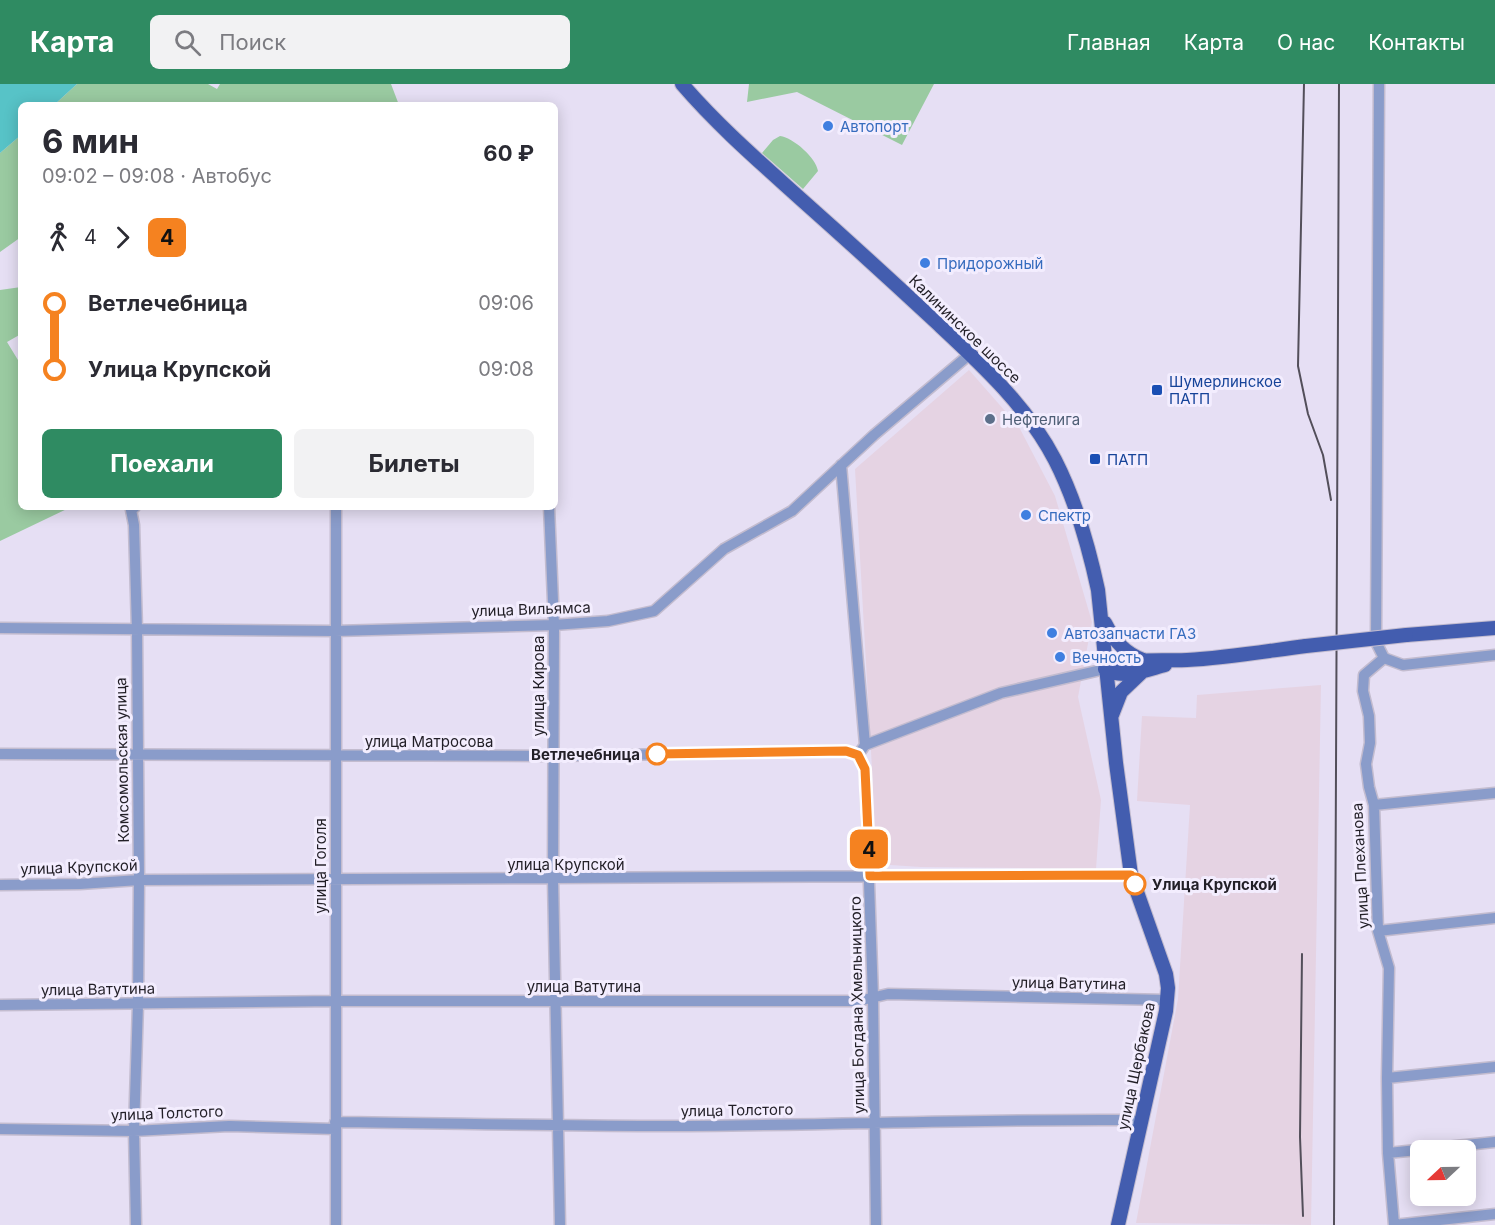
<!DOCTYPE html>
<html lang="ru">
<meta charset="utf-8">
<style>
:root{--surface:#fff;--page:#f2f2f3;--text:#2b2b33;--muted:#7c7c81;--accent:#2f8b62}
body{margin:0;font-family:Inter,sans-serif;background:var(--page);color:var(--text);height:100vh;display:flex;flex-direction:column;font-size:22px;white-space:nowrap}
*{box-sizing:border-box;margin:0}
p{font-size:20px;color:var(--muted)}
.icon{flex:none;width:33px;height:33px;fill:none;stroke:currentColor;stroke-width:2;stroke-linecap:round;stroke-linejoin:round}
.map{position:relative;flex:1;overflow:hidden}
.panel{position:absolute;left:18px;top:18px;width:540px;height:408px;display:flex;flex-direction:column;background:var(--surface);border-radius:9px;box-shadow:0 3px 15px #0003}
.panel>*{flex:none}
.badge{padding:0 12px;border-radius:9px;font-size:21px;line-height:39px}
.needle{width:39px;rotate:248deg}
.fabs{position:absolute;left:1410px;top:1056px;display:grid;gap:12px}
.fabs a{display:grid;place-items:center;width:66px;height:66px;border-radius:9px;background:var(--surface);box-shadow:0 3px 15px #0003;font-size:30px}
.map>.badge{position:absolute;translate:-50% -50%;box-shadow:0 0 0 3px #fff}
.legs{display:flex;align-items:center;gap:9px;height:66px;padding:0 24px;font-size:20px}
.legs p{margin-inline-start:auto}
.summary{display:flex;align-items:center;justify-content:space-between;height:102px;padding:0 24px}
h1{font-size:33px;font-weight:700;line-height:45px}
.primary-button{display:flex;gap:12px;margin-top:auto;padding:12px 24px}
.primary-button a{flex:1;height:69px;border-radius:9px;background:var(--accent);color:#fff;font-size:24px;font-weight:700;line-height:69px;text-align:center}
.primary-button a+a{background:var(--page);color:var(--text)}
ul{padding:0 24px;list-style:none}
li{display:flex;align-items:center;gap:21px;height:66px;font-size:22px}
li i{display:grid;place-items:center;width:9px;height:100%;margin:0 8px;background:currentColor}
li i::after{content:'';width:15px;height:15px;margin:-8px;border:4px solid;border-radius:50%;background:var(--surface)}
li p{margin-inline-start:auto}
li:first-child i{background:linear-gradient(#0000 50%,currentColor 0)}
li:last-child i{background:linear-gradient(currentColor 50%,#0000 0)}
header{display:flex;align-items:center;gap:36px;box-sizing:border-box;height:84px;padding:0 30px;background:var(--accent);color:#fff}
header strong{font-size:28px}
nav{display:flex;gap:33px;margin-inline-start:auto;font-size:21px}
.search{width:420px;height:54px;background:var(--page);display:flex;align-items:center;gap:15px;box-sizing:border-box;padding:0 21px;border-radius:9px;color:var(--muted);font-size:22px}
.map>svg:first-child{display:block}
</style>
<header>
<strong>Карта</strong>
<div class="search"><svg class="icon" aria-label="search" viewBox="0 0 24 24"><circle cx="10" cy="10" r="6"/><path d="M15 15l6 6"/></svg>Поиск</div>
<nav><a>Главная</a><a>Карта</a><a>О нас</a><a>Контакты</a></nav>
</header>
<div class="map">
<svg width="1495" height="1141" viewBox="0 0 1495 1141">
<rect width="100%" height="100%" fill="#e6dff4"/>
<path fill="#e5d3e3" d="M969,286L1019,343L1055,412L1092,538L1078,613L1101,716L1096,785L921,783L875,780L872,685L855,385Z
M1321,601L1311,1141L1136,1139L1178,915L1190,721L1137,717L1142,632L1196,634L1197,611Z"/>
<path fill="#9acaa1" d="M77,0H208L217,5L220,0H391L399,21H54Z
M749,0H934L902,61L797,8L747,18Z
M21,51V153L0,168V69Z
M780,52C794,54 816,74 818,87L803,105L762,69L773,56Z
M21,203V250L7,258L21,281V423H71L0,457V206Z"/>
<path fill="#57c3c7" d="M0,0H77L54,21H21V51L0,69Z"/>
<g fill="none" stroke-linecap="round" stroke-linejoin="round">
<defs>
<path id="minor" d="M1379,0L1376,558L1384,574
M841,381L865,661L858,671
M135,423L131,426L134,441L137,546L139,796L138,920L134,1047L136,1141
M336,423V1141
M549,423L554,541L553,795L560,1141
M0,544L335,547L554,541L608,537L654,527L724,465L792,427L874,351L970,270
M1384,574L1364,591L1363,607L1369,632L1370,659L1366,680L1369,703L1374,721L1378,847L1389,884L1387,994L1388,1069L1394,1141
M1384,574L1403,581L1495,571
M865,661L1001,609L1105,585
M0,670L553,672L846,667L858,671
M858,671L865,685L873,913L876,1141
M1374,721L1495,709
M0,801L80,800L139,796L1131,791
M1378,847L1495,834
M0,921L335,917H858L888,910L1167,916
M1387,994L1495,983
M335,1038C441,1039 547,1042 653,1042C810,1042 968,1035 1125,1036L1140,1038
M0,1045L134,1047L229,1042L335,1045
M1388,1069L1495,1058
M1394,1141L1495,1130"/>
<path id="major" d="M682,0C719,43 761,79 803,117C848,157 893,198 937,239C981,280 1027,322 1055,376C1075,415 1089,464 1098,506L1116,679L1131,791L1166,890L1168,904L1166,927L1118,1141
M1105,539C1114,557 1125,569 1143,576
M1406,551L1495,544
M1105,585C1131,573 1160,577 1187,576C1227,574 1267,567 1306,562
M1105,585C1123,596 1146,586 1165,581
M1112,631L1121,608L1141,589"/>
</defs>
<use href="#minor" stroke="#c3bccf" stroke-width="13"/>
<use href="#major" stroke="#c3bccf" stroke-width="16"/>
<use href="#minor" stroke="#8a9cca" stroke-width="10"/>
<use href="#major" stroke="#435daf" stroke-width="14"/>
<path stroke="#534f5a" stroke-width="2" d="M1304,0L1298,282L1308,330L1323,371L1331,416
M1302,870L1300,1053L1303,1132
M1334,1141L1339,0"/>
<defs>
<path id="major-bridge" d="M1306,562L1406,551"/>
</defs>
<use href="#major-bridge" stroke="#c3bccf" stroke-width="16" stroke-linecap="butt"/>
<use href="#major-bridge" stroke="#435daf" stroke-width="14"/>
</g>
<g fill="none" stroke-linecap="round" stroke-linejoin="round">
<defs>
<path id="line-1" d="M657,670L846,667L858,671L865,685L870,792L1131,791L1135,800"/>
</defs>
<use href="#line-1" stroke="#fff" stroke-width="14"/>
<use href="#line-1" stroke="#f58220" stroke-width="9"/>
</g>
<g fill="#3f7fe0" stroke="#f3edfe" stroke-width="2">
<circle cx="828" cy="42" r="6"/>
<circle cx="925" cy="179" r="6"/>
<circle cx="1026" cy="431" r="6"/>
<circle cx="1052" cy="549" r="6"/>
<circle cx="1060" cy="573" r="6"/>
</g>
<g fill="#1a4fb4" stroke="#f3edfe" stroke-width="2">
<rect x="1151" y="300" width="12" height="12" rx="3"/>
<rect x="1089" y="369" width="12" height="12" rx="3"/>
</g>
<circle fill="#5c6f8a" stroke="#f3edfe" stroke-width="2" cx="990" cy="335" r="6"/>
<g fill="#fff" stroke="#f58220" stroke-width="3">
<circle cx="657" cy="670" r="10"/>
<circle cx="1135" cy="800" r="10"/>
</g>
<g text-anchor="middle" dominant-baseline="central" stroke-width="6" stroke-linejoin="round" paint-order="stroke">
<g font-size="15" fill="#366cbe" stroke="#f3edfe" text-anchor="start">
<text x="840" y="42">Автопорт</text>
<text x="937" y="179">Придорожный</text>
<text x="1038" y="431">Спектр</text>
<text x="1064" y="549">Автозапчасти ГАЗ</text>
<text x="1072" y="573">Вечность</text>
</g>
<g font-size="15" fill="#221f27" stroke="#f3edfe">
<text transform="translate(965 245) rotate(44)">Калининское шоссе</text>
<text transform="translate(531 525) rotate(-2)">улица Вильямса</text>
<text transform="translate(538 602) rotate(-90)">улица Кирова</text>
<text x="429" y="657">улица Матросова</text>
<text transform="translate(122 676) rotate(-91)">Комсомольская улица</text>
<text x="566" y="780">улица Крупской</text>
<text transform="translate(320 782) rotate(-90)">улица Гоголя</text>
<text transform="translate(1360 782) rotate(-93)">улица Плеханова</text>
<text transform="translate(79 783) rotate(-2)">улица Крупской</text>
<text transform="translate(1069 899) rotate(1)">улица Ватутина</text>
<text x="584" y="902">улица Ватутина</text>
<text transform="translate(98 905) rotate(-1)">улица Ватутина</text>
<text transform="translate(857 921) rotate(-91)">улица Богдана Хмельницкого</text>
<text transform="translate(1136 982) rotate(-78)">улица Щербакова</text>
<text transform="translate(737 1026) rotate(-1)">улица Толстого</text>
<text transform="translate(167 1029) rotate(-2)">улица Толстого</text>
</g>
<g font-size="15" fill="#164399" stroke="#f3edfe" text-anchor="start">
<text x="1169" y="297">Шумерлинское<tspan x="1169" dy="17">ПАТП</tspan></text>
<text x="1107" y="375">ПАТП</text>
</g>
<g font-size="15" fill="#4e5e75" stroke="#f3edfe" text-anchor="start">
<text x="1002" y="335">Нефтелига</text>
</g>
<g font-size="15" font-weight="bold" fill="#221f27" stroke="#f3edfe" text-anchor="end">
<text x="640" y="670">Ветлечебница</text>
<text x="1152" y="800" text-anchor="start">Улица Крупской</text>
</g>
</g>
</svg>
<div class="fabs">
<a><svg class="needle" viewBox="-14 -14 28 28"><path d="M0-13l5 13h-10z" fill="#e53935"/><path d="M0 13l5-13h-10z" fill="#7c7c81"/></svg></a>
</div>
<b class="badge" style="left:869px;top:765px;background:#f58220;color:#111">4</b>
<section class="panel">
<div class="summary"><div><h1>6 мин</h1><p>09:02 – 09:08 · Автобус</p></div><b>60 ₽</b></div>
<div class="legs"><svg class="icon" aria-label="walk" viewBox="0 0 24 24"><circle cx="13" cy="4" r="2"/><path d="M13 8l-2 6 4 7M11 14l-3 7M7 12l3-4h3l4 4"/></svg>4<svg class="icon" aria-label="forward" viewBox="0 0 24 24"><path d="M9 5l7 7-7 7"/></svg><b class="badge" style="background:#f58220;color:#111">4</b></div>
<ul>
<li><i style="color:#f58220"></i><b>Ветлечебница</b><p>09:06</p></li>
<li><i style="color:#f58220"></i><b>Улица Крупской</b><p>09:08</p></li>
</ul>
<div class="primary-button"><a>Поехали</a><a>Билеты</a></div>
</section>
</div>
